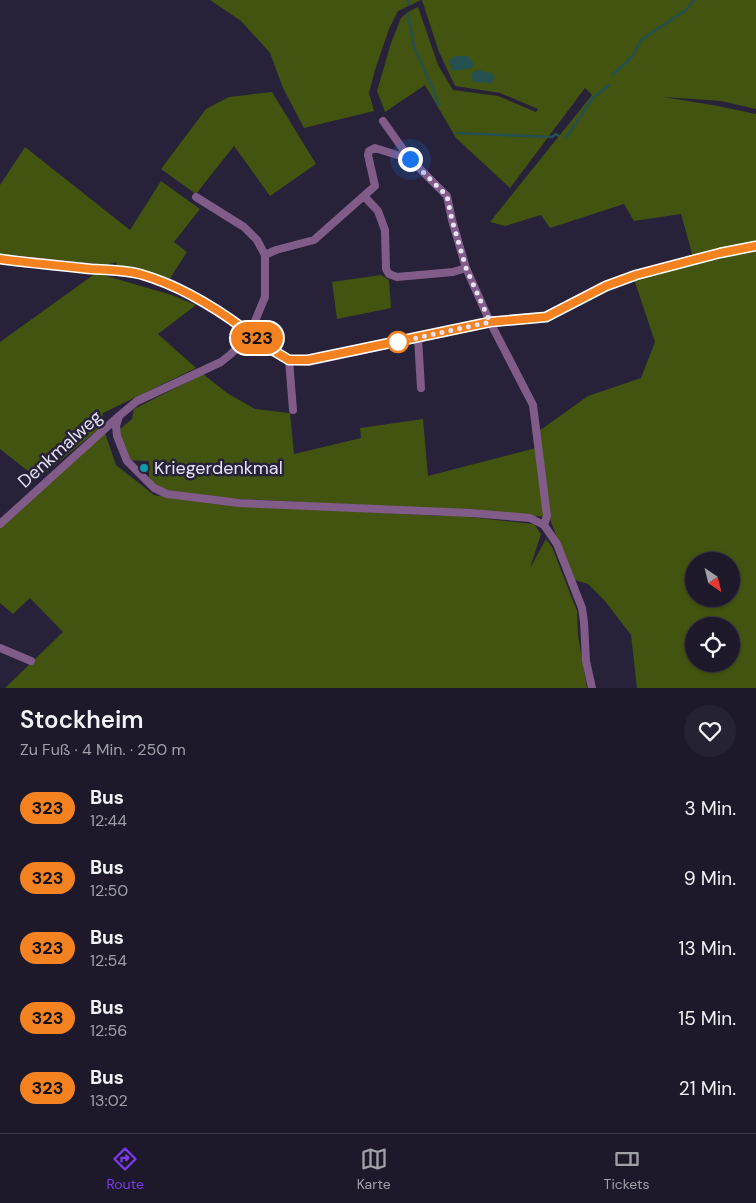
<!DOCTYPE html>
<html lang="de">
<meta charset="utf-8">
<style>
:root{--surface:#1d192b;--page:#252233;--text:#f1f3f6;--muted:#a0a0a9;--line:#3b3847;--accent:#7c3aed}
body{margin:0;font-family:"DM Sans",sans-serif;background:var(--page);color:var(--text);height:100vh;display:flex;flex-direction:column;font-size:19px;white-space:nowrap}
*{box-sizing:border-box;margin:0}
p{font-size:16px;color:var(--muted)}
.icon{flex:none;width:28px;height:28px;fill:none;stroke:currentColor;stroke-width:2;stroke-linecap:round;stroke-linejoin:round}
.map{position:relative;height:688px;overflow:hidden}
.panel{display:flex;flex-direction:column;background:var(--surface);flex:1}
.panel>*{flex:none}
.badge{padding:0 10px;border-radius:16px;font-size:18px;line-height:32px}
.needle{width:32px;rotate:145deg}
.tools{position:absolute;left:685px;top:552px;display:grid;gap:10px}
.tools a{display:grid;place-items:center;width:55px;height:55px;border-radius:50%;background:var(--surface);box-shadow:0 1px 4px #0004,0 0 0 1px var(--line);font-size:25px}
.you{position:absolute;width:25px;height:25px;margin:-12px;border:4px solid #fff;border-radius:50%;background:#1a73e8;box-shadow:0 0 0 8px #1a73e833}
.map>.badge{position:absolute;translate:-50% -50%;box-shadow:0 0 0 2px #fff}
.round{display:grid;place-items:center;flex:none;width:52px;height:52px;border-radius:26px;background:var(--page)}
.headline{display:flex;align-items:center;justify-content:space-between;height:85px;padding:0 20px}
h1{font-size:24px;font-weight:600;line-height:38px}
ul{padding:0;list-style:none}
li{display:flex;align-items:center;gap:15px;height:70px;padding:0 20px}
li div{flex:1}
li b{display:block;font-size:19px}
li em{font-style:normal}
li .badge{min-width:55px;font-weight:700;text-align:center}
.menu{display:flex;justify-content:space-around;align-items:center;height:70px;border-top:1px solid var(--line);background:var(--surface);font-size:14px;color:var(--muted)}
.menu a{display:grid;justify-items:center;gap:2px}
.menu .active{color:var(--accent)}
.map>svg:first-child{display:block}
</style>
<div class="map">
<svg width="756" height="688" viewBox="0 0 756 688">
<rect width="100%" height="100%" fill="#272139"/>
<path fill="#435310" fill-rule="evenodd" d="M210,0H421L398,11L389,29L375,70L369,93L374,111L304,128L283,88L270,53L241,21Z
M422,0H756V109L721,101L664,97L718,106L756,114V243L693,257L681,214L634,221L624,204L550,228L541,215L505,226L490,222L592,95L585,88L510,188L456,138L425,85L385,112L377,91L391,43L401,18L408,12L418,7L438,65L453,90L498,96L536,112L538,109L500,93L455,86L439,52Z
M272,92L316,164L270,196L234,146L196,194L161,169L206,109L229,97Z
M25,147L130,230L161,181L200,209L174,242L187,252L169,280L115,267L117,262L103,266L0,254V185Z
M756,250V688H637L631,635L605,601L588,584L575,580L568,568L549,516L539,431L588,396L641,378L655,342L634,279ZM694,561H731V599H694ZM694,626H731V664H694Z
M96,273L172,295L196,305L158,334L196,368L103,413L100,428L38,479L0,449V342Z
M381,275L389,280L391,308L337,319L332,282Z
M203,374L227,393L255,409L290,413L294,454L361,438L360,428L423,419L428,476L536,448L545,517L469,509V517L534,524L541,534L530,568L546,539L552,547L577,611L578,635L587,688H5L63,632L30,598L13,614L0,603V528L105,433L116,465L154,495L214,504L441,516L443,509L223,498L154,488L149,478V461L123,460L114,434L132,419L134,409Z"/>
<path fill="#255151" d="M456,56H467L474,63L472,68L452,71L449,60Z
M477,70L490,73L495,77L492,83L473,82L471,74Z"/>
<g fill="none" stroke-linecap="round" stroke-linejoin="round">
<path stroke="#255151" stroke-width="2.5" d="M408,0V5
M408,15L414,47L433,89L438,105
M612,75L632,57L641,40L686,10L694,0
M457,133L552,137L556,134L559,136
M566,138L592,99L609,85"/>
<path stroke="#825c89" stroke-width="8" d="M383,121L410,159L447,196L452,220L466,268L490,322L533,405L547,516L544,525
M364,196L378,211L385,230L386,269L389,274L397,277L453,272L466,268
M196,197L244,227L257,240L265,255V297L253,326
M265,255L276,250L314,240L375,186L368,155L369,151L375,148L410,159
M418,338L421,388
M289,360L293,410
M119,416L116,426L117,436L127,461L154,488L167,494L239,503L471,513L530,518L544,525L557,544L582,608L584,622L586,661L592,688
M0,524L119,416L137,401L221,362L231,354L246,338
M0,648L31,661"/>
<path stroke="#825c89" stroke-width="10" d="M0,259L138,273L173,285L229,318L244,329
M244,329L249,325L253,326L256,330L255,336
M244,329L243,334L246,338H252L255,336
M255,336L269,348L289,360L308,361L490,322L545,317L606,286L636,275L720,253L756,246"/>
</g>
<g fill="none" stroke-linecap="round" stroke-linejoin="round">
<defs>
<path id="line" d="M0,259C30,263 61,266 91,269C107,270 124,270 140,274C178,285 212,305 244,329L243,332L246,338L250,339L255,336L269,348L289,360H308L490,322L546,317L606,286L636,275L720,253L756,246"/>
</defs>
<use href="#line" stroke="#fff" stroke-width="11"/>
<use href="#line" stroke="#f58220" stroke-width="8"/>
<path stroke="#e6e3f3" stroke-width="5" stroke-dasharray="0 9" d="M398,342L490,322L466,268L452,220L447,196L410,159"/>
</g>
<circle fill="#fff" stroke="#f58220" stroke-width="2.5" cx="398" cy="342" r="10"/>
<circle fill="#0f9aa8" stroke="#272139" stroke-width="2" cx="144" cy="468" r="5"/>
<g text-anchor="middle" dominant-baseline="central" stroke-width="5" stroke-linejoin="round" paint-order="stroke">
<g font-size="18" fill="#e6e3f3" stroke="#272139">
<text transform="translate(60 449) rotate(-42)">Denkmalweg</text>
</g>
<g font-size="18" fill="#e6e3f3" stroke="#272139" text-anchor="start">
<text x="154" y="468">Kriegerdenkmal</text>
</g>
</g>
</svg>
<div class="tools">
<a><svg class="needle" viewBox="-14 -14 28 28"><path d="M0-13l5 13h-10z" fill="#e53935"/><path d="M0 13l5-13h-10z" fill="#a0a0a9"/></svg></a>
<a><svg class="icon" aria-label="locate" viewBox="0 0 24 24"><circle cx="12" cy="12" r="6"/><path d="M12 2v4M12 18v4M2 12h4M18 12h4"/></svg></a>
</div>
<div class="you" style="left:410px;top:159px"></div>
<b class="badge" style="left:257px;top:338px;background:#f58220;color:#111">323</b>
</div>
<section class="panel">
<div class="headline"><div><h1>Stockheim</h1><p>Zu Fuß · 4 Min. · 250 m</p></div><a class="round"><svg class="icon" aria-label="heart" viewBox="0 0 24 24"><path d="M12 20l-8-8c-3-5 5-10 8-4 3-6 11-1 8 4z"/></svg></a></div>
<ul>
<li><span class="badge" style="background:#f58220;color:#111">323</span><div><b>Bus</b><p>12:44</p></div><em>3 Min.</em></li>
<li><span class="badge" style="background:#f58220;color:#111">323</span><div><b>Bus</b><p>12:50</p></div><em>9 Min.</em></li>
<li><span class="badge" style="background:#f58220;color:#111">323</span><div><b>Bus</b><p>12:54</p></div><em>13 Min.</em></li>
<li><span class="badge" style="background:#f58220;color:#111">323</span><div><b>Bus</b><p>12:56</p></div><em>15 Min.</em></li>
<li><span class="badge" style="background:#f58220;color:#111">323</span><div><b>Bus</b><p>13:02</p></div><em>21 Min.</em></li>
</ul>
</section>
<nav class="menu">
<a class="active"><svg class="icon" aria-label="directions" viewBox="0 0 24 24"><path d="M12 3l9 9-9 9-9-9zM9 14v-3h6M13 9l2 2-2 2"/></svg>Route</a>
<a><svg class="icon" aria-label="map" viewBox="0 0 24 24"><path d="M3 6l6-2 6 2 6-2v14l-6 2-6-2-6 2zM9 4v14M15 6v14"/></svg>Karte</a>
<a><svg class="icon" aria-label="tickets" viewBox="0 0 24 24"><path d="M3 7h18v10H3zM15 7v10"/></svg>Tickets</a>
</nav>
